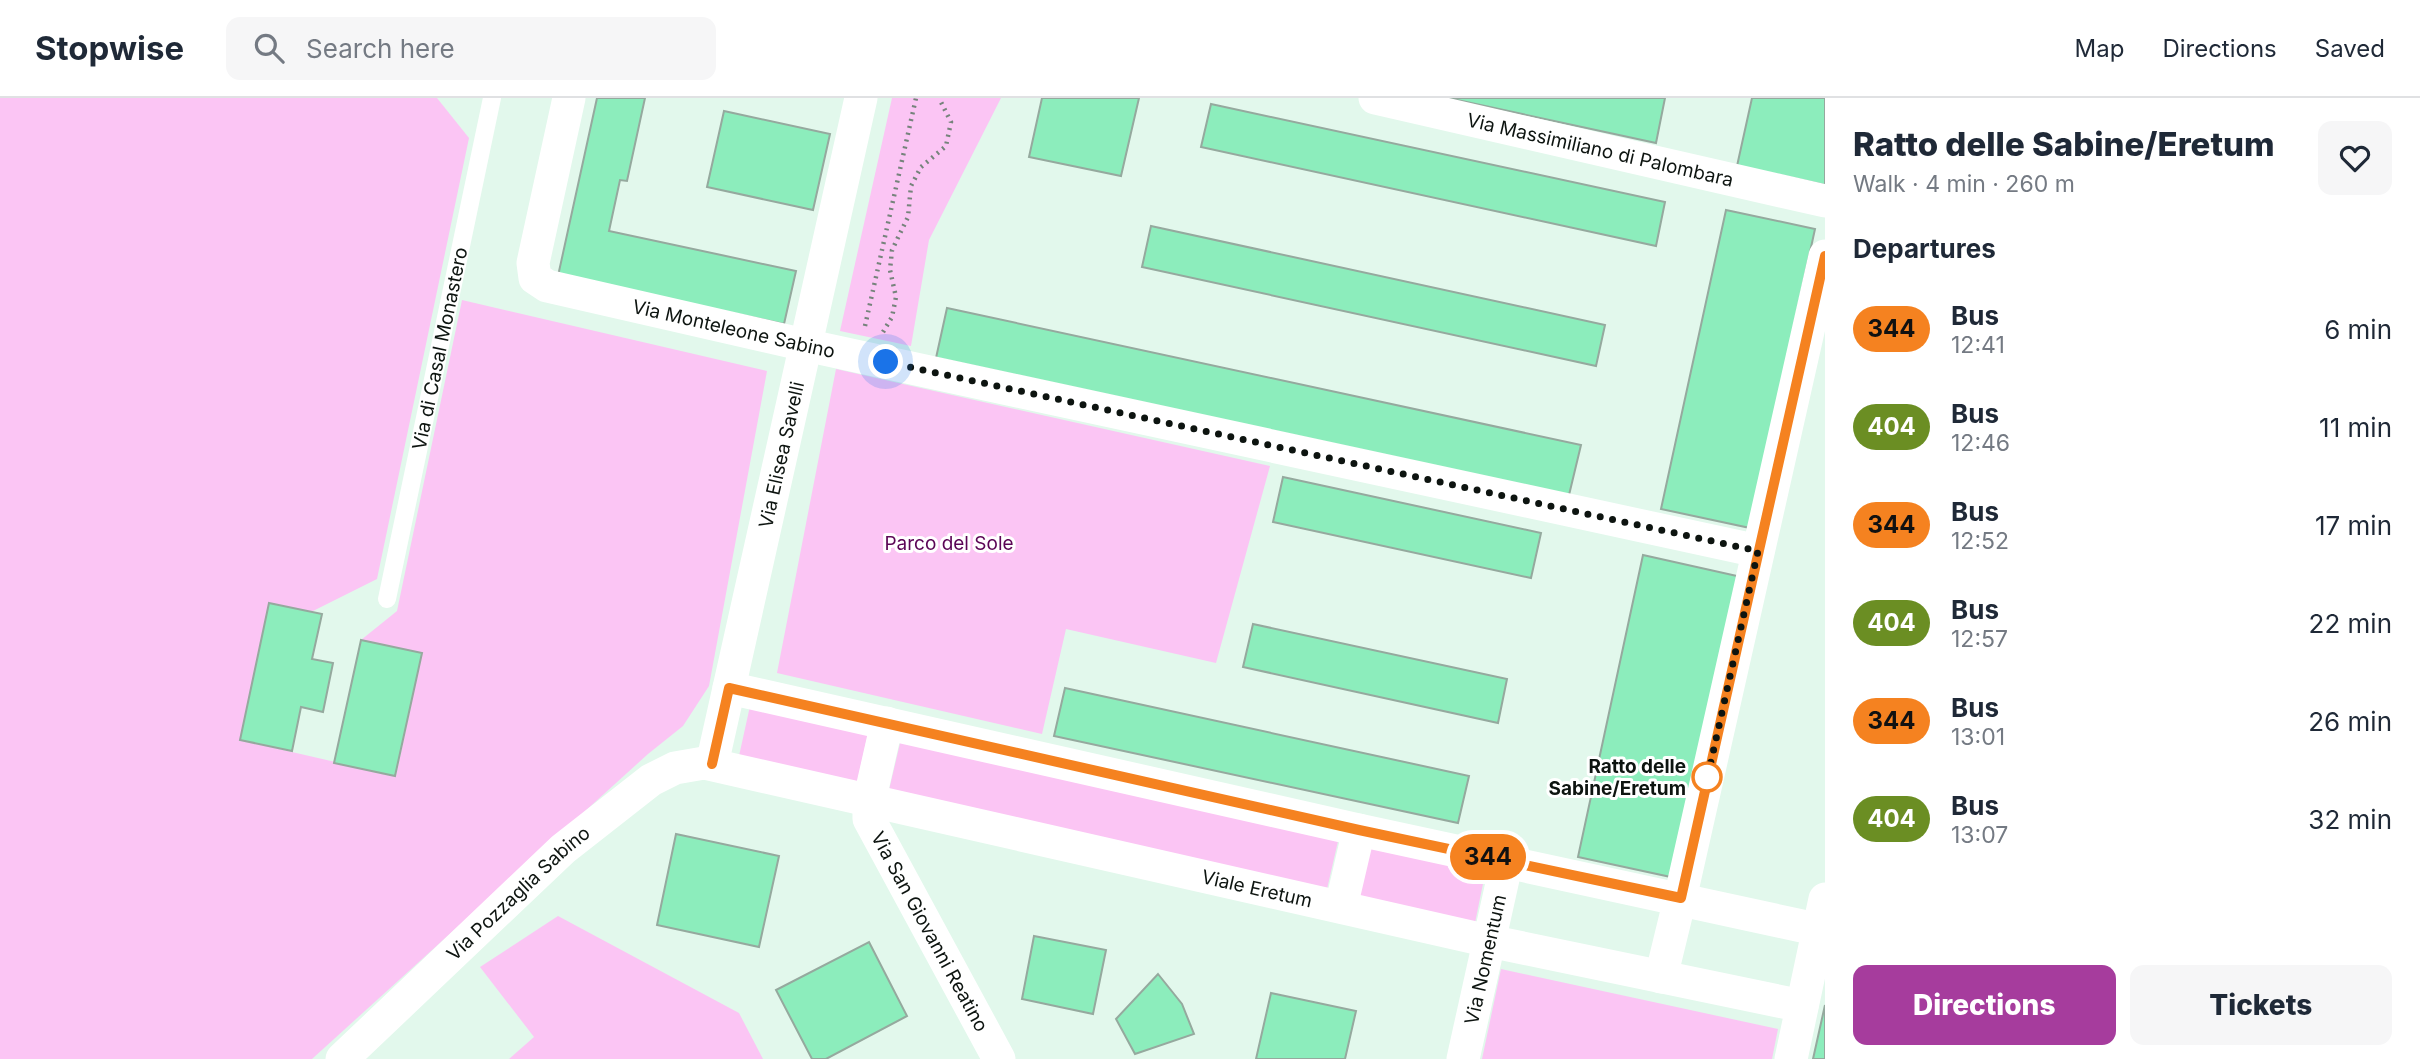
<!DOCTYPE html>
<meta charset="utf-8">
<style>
:root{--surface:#fff;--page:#f6f6f7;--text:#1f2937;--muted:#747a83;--line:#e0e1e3;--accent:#a63c9d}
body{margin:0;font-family:Inter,sans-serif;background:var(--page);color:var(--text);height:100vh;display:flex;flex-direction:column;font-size:26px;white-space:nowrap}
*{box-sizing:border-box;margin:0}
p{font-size:23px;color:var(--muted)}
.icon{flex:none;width:38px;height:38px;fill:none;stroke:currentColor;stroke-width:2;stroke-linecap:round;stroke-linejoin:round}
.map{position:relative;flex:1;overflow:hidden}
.details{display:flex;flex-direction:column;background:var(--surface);width:595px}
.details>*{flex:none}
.badge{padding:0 14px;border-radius:23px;font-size:24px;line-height:46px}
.you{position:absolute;width:35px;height:35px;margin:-18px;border:5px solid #fff;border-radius:50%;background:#1a73e8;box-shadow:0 0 0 10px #1a73e833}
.map>.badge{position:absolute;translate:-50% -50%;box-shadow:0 0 0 4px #fff}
h2{padding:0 28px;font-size:26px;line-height:63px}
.round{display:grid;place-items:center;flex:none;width:74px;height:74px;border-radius:14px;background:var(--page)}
.head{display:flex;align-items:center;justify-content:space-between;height:119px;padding:0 28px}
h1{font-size:33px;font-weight:800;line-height:52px}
.cta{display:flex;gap:14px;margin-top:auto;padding:14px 28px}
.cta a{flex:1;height:80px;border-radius:14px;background:var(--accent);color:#fff;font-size:28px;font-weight:800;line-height:80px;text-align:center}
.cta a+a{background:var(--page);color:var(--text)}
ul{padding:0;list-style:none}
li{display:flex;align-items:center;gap:21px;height:98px;padding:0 28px}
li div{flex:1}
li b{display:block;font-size:26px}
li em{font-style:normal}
li .badge{min-width:77px;font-weight:700;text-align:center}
header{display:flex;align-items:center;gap:42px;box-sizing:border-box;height:98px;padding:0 35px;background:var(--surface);border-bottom:2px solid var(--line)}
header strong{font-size:33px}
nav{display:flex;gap:38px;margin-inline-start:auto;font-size:24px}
.search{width:490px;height:63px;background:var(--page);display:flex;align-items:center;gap:18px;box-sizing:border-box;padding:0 24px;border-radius:14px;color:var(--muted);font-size:26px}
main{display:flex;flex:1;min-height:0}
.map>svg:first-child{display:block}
</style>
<header>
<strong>Stopwise</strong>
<div class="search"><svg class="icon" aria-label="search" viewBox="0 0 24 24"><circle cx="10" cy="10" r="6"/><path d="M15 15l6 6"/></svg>Search here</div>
<nav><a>Map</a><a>Directions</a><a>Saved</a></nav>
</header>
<main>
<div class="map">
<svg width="1825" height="961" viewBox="0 0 1825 961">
<rect width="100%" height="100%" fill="#e2f8ec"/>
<path fill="#fbc5f4" d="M0,0H437L469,40L377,481L311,514L269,505L240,642L396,678L422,555L361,542L397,513L462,202L767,273L709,588L683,628L648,656L312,961H0Z
M892,0H1001L929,142L911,248L840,233Z
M836,271L1270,368L1216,565L1066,531L1042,636L777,575Z
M750,608L868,635L857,685L739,658Z
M901,641L1339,739L1327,791L889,692Z
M1370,746L1486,771L1475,825L1356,799Z
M558,818L739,915L763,961H509L534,939L480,869Z
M1501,871L1778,931L1772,961H1482Z"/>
<path fill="#8cedbc" stroke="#95a99e" stroke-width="2" d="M597,0H645L627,83L620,82L609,133L796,173L784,226L558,178Z
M1042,0H1139L1121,78L1029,59Z
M1448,0H1665L1656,45Z
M1752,0H1825V87L1737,68Z
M1211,6L1665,104L1656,148L1201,49Z
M724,13L830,36L813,112L707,89Z
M1726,112L1815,131L1750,430L1661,411Z
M1151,128L1605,227L1596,268L1142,169Z
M947,210L1581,347L1569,397L936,260Z
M1283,379L1541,435L1531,480L1273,424Z
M1643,457L1746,480L1680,781L1578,759Z
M269,505L322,516L312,561L333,565L323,614L301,609L292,653L240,642Z
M1253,526L1507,581L1498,625L1243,569Z
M361,542L422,555L395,678L334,665Z
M1065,590L1469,678L1458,725L1054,638Z
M676,736L779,758L759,849L657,827Z
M1034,838L1106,852L1093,916L1022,901Z
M869,844L907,918L826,961H812L776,892Z
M1158,876L1182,906L1194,936L1135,956L1116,921Z
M1271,895L1356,913L1345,961H1256Z
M1825,907V961H1813Z"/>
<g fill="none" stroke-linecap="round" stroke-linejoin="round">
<path stroke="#75837b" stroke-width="4.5" stroke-dasharray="2 5" stroke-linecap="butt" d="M865,228L916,0
M883,234L892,219L896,199L890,172L892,152L908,119L911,88L921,69L946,48L951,24L939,0"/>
<path stroke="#fff" stroke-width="18" id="s1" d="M387,501L492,0"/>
<g stroke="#fff" stroke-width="33">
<path id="s2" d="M569,0L533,165L535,180L547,188L805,247L1758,453"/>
<path id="s3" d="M1375,0L1825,103"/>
<path d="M729,590L1359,732L1825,833"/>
<path id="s4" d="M887,625L869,704V721L999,961"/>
<path id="s5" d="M712,666L861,0"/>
<path d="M1341,809L1359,732"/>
<path d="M1661,879L1680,801L1825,158"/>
<path id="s6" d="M342,961L563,751L651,682L675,670L704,665L1489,843L1802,908"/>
<path id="s7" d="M1463,961L1507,763"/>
<path d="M1791,961L1825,801"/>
</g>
</g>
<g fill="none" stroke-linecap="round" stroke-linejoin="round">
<defs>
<path id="line" d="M712,666L729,590L1359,732L1681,800L1825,158"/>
</defs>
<use href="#line" stroke="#fff" stroke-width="16"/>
<use href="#line" stroke="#f58220" stroke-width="10"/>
<path stroke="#0d1410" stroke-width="7" stroke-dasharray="0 12.6" d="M886,264L1758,453L1706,686L1707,679"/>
</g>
<circle fill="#fff" stroke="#f58220" stroke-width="3.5" cx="1707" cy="679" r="14"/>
<g text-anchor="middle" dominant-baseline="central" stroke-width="6" stroke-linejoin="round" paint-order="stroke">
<g font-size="19" fill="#0d1410" stroke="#fff">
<text stroke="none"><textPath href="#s3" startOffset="231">Via Massimiliano di Palombara</textPath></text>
<text stroke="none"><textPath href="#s2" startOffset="390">Via Monteleone Sabino</textPath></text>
<text stroke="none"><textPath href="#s1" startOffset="256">Via di Casal Monastero</textPath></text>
<text stroke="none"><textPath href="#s5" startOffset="317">Via Elisea Savelli</textPath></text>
<text stroke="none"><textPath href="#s6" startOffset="1040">Viale Eretum</textPath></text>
<text stroke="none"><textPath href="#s6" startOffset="242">Via Pozzaglia Sabino</textPath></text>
<text stroke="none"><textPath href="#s4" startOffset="226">Via San Giovanni Reatino</textPath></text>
<text stroke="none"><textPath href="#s7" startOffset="102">Via Nomentum</textPath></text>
</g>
<g font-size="19" fill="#5b0556" stroke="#fff">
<text x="949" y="445">Parco del Sole</text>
</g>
<g font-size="19" font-weight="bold" fill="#0d1410" stroke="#fff" text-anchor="end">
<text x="1686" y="668">Ratto delle<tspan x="1686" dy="22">Sabine/Eretum</tspan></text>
</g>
</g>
</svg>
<div class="you" style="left:886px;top:264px"></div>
<b class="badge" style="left:1488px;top:759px;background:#f58220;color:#111">344</b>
</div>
<section class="details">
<div class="head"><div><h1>Ratto delle Sabine/Eretum</h1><p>Walk · 4 min · 260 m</p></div><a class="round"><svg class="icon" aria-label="heart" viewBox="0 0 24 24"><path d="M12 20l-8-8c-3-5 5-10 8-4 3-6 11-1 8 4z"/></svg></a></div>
<h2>Departures</h2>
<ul>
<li><span class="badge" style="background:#f58220;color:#111">344</span><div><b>Bus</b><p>12:41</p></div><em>6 min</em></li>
<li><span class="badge" style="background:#6b8e23;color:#fff">404</span><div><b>Bus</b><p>12:46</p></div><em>11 min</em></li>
<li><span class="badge" style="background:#f58220;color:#111">344</span><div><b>Bus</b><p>12:52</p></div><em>17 min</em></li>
<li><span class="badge" style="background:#6b8e23;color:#fff">404</span><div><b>Bus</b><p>12:57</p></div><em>22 min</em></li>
<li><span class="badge" style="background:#f58220;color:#111">344</span><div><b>Bus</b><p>13:01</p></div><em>26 min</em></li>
<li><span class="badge" style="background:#6b8e23;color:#fff">404</span><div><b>Bus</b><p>13:07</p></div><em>32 min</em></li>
</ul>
<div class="cta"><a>Directions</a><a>Tickets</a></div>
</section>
</main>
